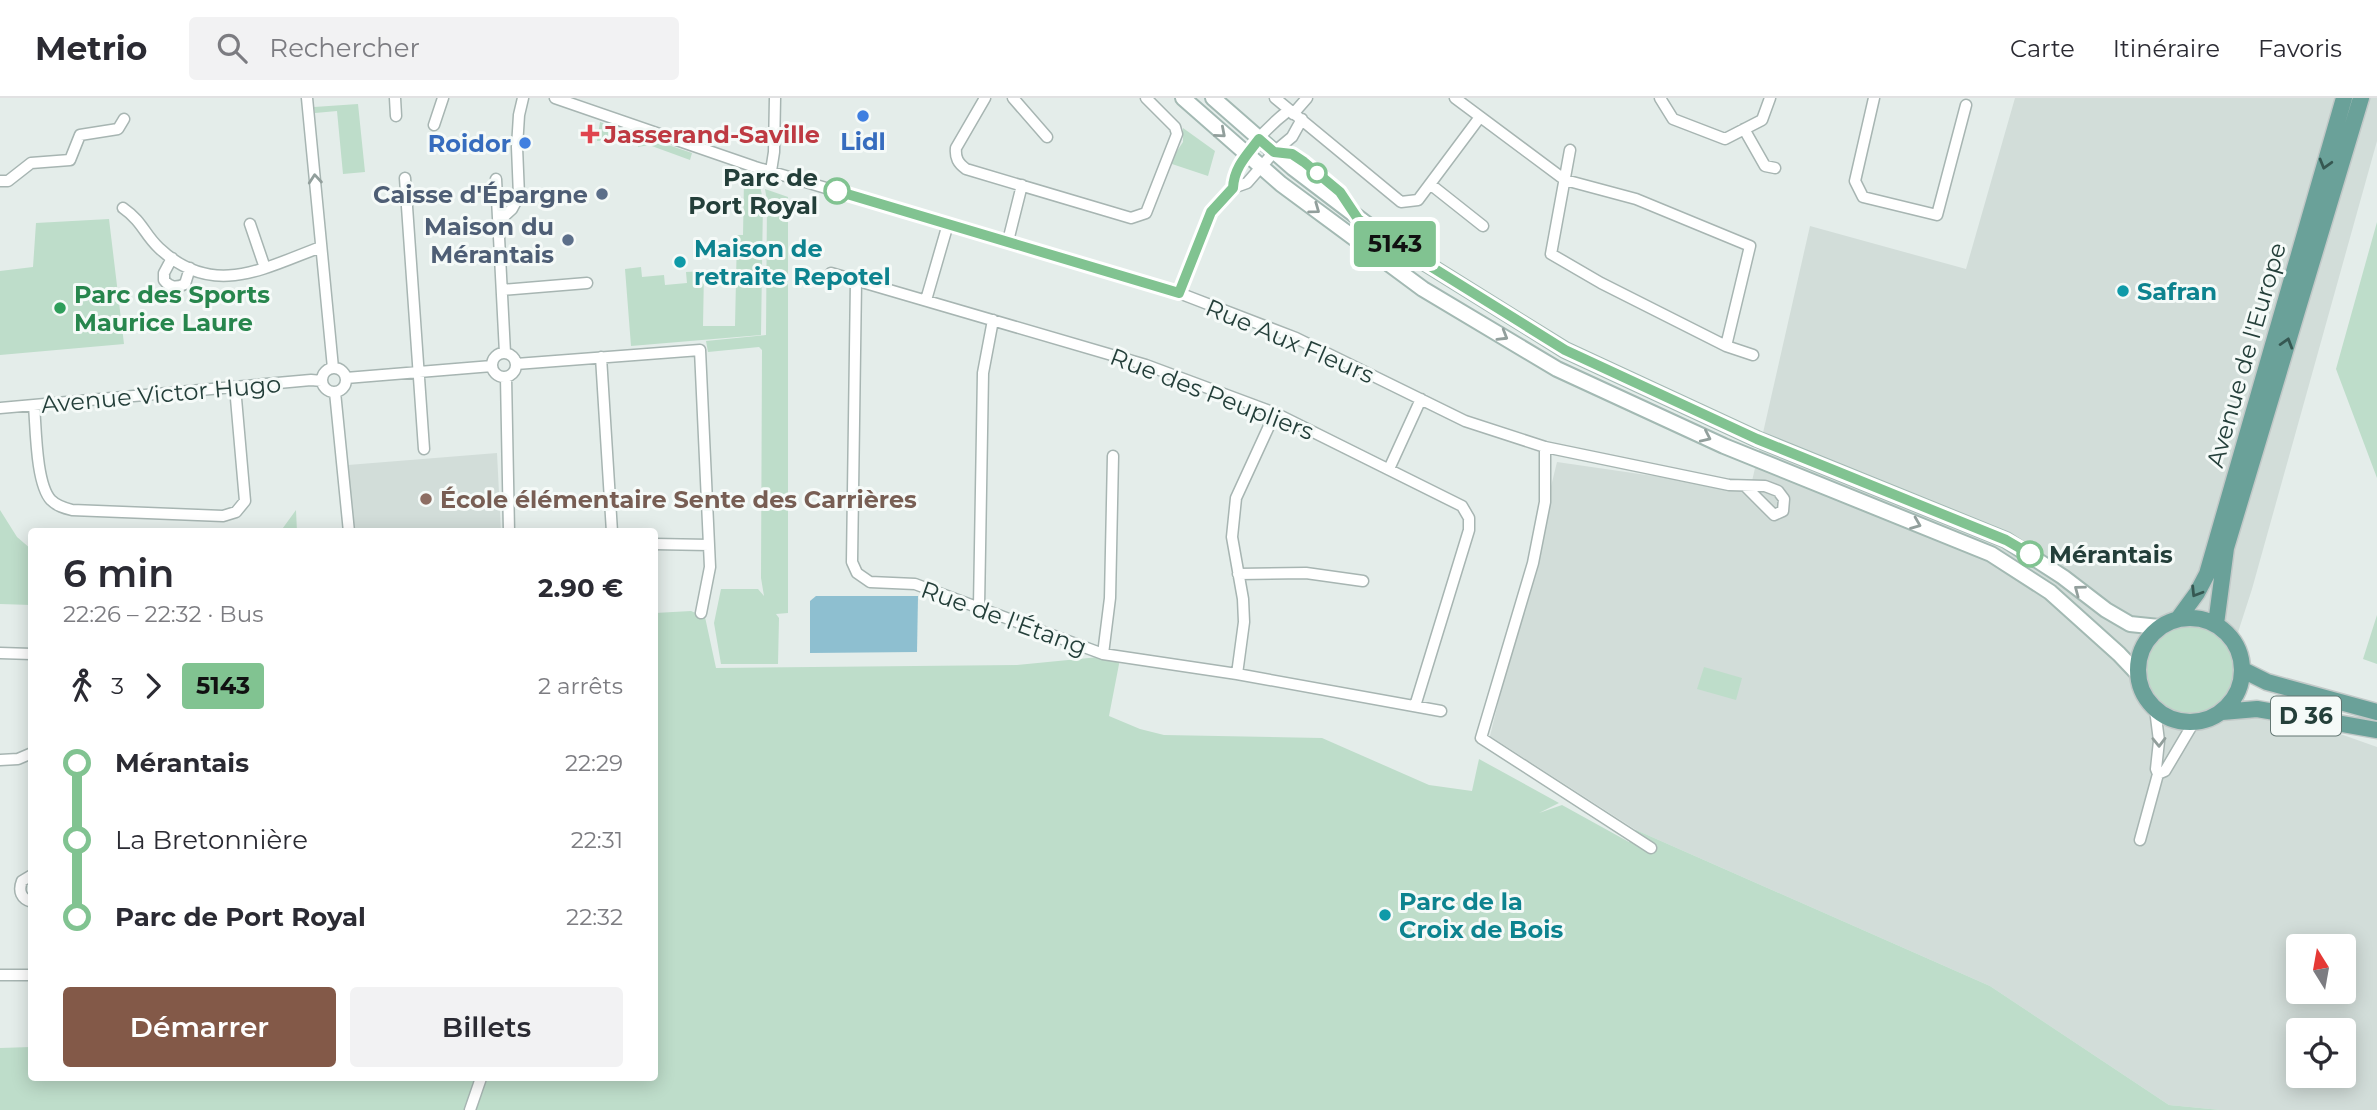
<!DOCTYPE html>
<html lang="fr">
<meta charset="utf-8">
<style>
:root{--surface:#fff;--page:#f2f2f3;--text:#2b2b33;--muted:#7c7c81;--line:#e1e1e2;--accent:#835948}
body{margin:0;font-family:Montserrat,sans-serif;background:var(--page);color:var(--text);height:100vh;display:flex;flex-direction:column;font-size:26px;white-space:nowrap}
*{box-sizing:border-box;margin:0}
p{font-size:23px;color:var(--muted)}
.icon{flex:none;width:38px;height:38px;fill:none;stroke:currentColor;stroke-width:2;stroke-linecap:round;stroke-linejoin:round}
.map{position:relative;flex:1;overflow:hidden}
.details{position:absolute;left:28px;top:430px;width:630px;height:553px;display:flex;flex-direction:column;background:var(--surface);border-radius:7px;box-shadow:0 4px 18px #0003}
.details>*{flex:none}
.badge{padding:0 14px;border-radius:5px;font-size:24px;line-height:46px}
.needle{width:46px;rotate:349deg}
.fabs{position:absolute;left:2286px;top:836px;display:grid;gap:14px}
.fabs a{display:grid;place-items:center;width:70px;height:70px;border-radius:7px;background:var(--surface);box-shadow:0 4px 18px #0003;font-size:35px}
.map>.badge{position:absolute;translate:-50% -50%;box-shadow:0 0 0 4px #fff}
.legs{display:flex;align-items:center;gap:10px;height:77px;padding:0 35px;font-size:23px}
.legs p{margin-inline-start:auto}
.summary{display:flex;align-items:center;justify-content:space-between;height:119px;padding:0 35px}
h1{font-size:38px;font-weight:600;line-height:52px}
.action{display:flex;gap:14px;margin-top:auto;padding:14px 35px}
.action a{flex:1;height:80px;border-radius:7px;background:var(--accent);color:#fff;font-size:28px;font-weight:600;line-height:80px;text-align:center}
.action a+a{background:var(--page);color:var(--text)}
ul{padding:0 35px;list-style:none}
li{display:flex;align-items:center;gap:24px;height:77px;font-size:26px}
li i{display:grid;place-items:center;width:10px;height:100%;margin:0 9px;background:currentColor}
li i::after{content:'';width:18px;height:18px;margin:-9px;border:5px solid;border-radius:50%;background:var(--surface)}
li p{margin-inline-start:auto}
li:first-child i{background:linear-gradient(#0000 50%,currentColor 0)}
li:last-child i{background:linear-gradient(currentColor 50%,#0000 0)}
header{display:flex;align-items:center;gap:42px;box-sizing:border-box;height:98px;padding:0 35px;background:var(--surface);border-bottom:2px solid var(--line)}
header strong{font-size:33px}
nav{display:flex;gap:38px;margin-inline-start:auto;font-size:24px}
.search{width:490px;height:63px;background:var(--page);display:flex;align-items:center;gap:18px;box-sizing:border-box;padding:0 24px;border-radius:7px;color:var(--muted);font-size:26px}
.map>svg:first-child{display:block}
</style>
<header>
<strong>Metrio</strong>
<div class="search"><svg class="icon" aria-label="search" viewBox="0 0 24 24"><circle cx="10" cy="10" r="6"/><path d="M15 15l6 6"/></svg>Rechercher</div>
<nav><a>Carte</a><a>Itinéraire</a><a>Favoris</a></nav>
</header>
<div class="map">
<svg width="2377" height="1012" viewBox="0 0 2377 1012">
<rect width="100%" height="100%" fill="#e4edea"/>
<path fill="#d2ddd9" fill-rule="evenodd" d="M2015,0H2377V43L2252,491L2219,593L2377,649V1012H2221L2169,1007L1990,888L1636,732L1490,638L1557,364L1750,392L1810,128L1966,171ZM2298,849H2343V894H2298ZM2298,933H2343V978H2298Z
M497,355L501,434H355L348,367Z"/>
<path fill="#beddca" d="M358,6L365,74L343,76L337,13L315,15L314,9Z
M600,24L692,55L690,62L649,47L638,49L637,41L597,43Z
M1183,30L1215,53L1208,78L1169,65L1183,44Z
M744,82L760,88L763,102L761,237L631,248L625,171L641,169L642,179L664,177L665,187L687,185L686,174L704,173L703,228H735L737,137H743Z
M765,91L788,99V515L776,516L779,520L778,566H721L714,525L721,491H758L764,498L761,480L762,252L759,249L708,254L706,243L766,237L767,103Z
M109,121L124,246L0,257V173L33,169L36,125Z
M2377,124V380L2336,271Z
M0,412L17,439L31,451V507L0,506Z
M296,412L297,434H280Z
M691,513L705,519L716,570L1017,567L1099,559L1120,561L1109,618L1140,631L1164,637L1322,640L1429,687L1472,693L1479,661L1559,705L1539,715L1562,707L1629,744L1636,732L1990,888L2169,1007L2221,1012H0V950L31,949L32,980H654L655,515Z
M2377,517V566L2363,561Z
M2144 571a45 45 0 1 1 90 0a45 45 0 1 1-90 0Z
M1704,569L1742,580L1736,602L1697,591Z"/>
<path fill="#8ebfd0" d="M816,498H918L917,554L810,555V503Z"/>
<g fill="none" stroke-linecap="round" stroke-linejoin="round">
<defs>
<path id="street" d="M307,0L333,270
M395,0L396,18
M555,0L755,69L1179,195L1296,240L1465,323L1545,349L1729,387L1765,388L1778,393L1784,401L1783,413L1774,417L1745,388
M985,0L956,50C955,60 958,65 966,71L1131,120L1146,115L1177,36L1175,29L1146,0
M1013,0L1047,39
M1275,0L1401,104L1418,102L1480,19
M1455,0L1565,82L1636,101L1750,148L1726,248L1601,185L1551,156L1570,52
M1660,0L1673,21L1725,41L1762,22L1770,0
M1874,0L1855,83L1863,99L1937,117L1966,7
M1293,16L1307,0
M434,27L443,0
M1744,31L1765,68L1775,70
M771,73L774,54L775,0
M405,80L424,351
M496,81L505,255
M0,83H8L31,65L70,62L80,37L118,31L124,21
M1430,86L1483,128
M1233,90C1234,62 1267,29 1289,12
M123,110C143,124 144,136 159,150C213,201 264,170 321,149
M498,124L512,111L519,98L517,49L519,17L523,0
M250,126L265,170
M1008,143L1022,87
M172,160L164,175V182C170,190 176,190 185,186L190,170
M831,175L1146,267L1275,315L1462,408L1469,420V432L1415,608
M856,183L852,464L857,475L870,484L915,486L1103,556L1237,576L1441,613
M502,192L587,185
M1179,195L1211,114L1233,90L1247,85L1274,54L1292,39L1302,21
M926,202L948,126
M1726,248L1753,257
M492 267a12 12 0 1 1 24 0a12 12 0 1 1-24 0Z
M601,259L612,434
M516,266L700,252L710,469L701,515
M322 282a12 12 0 1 1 24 0a12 12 0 1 1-24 0Z
M506,279L509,434
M346,280L492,268
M335,294L349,434
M34,307C36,331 36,386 51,402C57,408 64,410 72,412L223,418L236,414L245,403L235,289
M0,310L311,282L322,283
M1545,349V404L1533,465L1481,640L1651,750
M1389,371L1421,301
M654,446L709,447
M1238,476L1306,475L1363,483
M979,509L983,275L993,222
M0,555L32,556
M1103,556L1110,500L1113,358
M1237,576L1244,524L1243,501L1232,439L1236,400L1275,315
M0,662L18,661L32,655
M2158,676L2165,673L2194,624
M2140,742L2158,676L2156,671L2159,643L2155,611
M32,777L22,783C18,793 21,801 32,804
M0,877H32
M470,1012L481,980"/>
<path id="secondary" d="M1183,0L1281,86L1423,191L1557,271L1724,348L1991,456L2050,494L2119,556L2137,575
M1213,0L1293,70L1385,140L1565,252L1757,341L2006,442L2063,479L2106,512L2130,526L2159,529"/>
<path id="primary" d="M2138 572a52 52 0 1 1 104 0a52 52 0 1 1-104 0Z
M2178,521L2197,495L2207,476L2344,0
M2216,526L2226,450L2361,0
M2243,572L2267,584L2377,614
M2222,614L2257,611L2377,632"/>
</defs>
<use href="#street" stroke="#a7b5b2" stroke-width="13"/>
<use href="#secondary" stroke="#a3b9b3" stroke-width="18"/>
<use href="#primary" stroke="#c2c9c8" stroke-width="19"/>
<use href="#street" stroke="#fff" stroke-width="10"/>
<use href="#secondary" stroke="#fff" stroke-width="14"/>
<use href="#primary" stroke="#6aa199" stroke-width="16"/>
</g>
<defs><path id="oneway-chevron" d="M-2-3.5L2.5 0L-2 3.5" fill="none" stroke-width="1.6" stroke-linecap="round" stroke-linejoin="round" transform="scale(1.75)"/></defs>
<g stroke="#929f9c">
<use href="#oneway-chevron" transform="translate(1221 35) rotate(41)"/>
<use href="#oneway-chevron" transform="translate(315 81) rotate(-95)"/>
<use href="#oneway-chevron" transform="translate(1315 111) rotate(36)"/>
<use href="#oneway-chevron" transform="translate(1503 238) rotate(31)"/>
<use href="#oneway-chevron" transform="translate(1706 339) rotate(25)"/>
<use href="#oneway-chevron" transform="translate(1916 426) rotate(22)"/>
<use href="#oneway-chevron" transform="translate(2079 492) rotate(-143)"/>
<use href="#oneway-chevron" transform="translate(2159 644) rotate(89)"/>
</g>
<g stroke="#365852">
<use href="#oneway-chevron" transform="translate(2325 66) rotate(106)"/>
<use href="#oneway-chevron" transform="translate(2287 245) rotate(-73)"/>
<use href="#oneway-chevron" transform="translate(2196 494) rotate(122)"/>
</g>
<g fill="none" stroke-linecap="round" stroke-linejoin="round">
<defs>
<path id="line-1" d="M837,93L1179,195L1211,114L1233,90C1234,69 1247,57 1259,41L1274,54L1292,56L1304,64L1340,94L1358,121L1385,140L1565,252L1757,341L2006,442L2030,456"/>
</defs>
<use href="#line-1" stroke="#fff" stroke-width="16"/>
<use href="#line-1" stroke="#81c391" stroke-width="10"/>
</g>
<g fill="#3f7fe0" stroke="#f5faf8" stroke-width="2.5">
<circle cx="863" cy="18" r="7"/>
<circle cx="525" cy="45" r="7"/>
</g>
<path fill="#e0444e" stroke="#f5faf8" stroke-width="2.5" d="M586.5 25.5h7v7h7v7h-7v7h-7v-7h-7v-7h7z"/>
<g fill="#fff" stroke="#81c391" stroke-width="3.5">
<circle cx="1317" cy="75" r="9"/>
<circle cx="837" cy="93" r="12"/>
<circle cx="2030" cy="456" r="12"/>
</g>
<g fill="#5c6f8a" stroke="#f5faf8" stroke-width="2.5">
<circle cx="602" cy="96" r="7"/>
<circle cx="568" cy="142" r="7"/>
</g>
<g fill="#0f9aa8" stroke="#f5faf8" stroke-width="2.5">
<circle cx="680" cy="164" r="7"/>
<circle cx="2123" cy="193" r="7"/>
<circle cx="1385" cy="817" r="7"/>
</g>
<circle fill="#2e9e5b" stroke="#f5faf8" stroke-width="2.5" cx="60" cy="210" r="7"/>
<circle fill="#8d6e63" stroke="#f5faf8" stroke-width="2.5" cx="426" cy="401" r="7"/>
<g text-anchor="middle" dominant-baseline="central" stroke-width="6" stroke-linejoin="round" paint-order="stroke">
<rect fill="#f5faf8" stroke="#637773" stroke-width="2" x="2271" y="598.5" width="70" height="39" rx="5"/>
<g font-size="23" font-weight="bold" fill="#243f3a">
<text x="2306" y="618">D 36</text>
</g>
<g font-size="24" font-weight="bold" fill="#be3a42" stroke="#f5faf8" text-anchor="start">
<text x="604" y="36">Jasserand-Saville</text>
</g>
<g font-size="24" font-weight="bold" fill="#366cbe" stroke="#f5faf8">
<text x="863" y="43">Lidl</text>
<text x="511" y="45" text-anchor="end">Roidor</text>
</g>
<g font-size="24" font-weight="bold" fill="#243f3a" stroke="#f5faf8" text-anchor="end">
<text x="818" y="79">Parc de<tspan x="818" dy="28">Port Royal</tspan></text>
<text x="2049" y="456" text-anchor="start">Mérantais</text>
</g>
<g font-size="24" font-weight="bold" fill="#4e5e75" stroke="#f5faf8" text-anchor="end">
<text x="588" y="96">Caisse d'Épargne</text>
<text x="554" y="128">Maison du<tspan x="554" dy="28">Mérantais</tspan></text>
</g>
<g font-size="24" font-weight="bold" fill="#0d838f" stroke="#f5faf8" text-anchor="start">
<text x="694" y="150">Maison de<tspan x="694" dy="28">retraite Repotel</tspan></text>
<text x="2137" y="193">Safran</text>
<text x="1399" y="803">Parc de la<tspan x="1399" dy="28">Croix de Bois</tspan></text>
</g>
<g font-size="24" font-weight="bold" fill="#27864d" stroke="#f5faf8" text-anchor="start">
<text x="74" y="196">Parc des Sports<tspan x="74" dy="28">Maurice Laure</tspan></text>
</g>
<g font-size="24" fill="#243f3a" stroke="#f5faf8">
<text transform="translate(1290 243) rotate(23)">Rue Aux Fleurs</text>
<text transform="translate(2246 257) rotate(-74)">Avenue de l'Europe</text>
<text transform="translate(161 296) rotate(-5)">Avenue Victor Hugo</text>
<text transform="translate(1212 296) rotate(21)">Rue des Peupliers</text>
<text transform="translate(1004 520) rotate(20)">Rue de l'Étang</text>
</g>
<g font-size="24" font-weight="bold" fill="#785e54" stroke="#f5faf8" text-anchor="start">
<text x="440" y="401">École élémentaire Sente des Carrières</text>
</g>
</g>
</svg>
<div class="fabs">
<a><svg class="needle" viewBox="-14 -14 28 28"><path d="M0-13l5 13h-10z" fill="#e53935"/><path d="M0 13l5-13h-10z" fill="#7c7c81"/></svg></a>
<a><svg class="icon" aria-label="locate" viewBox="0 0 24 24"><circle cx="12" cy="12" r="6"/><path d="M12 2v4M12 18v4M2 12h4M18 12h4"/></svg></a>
</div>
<b class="badge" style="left:1395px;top:146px;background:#81c391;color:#111">5143</b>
<section class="details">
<div class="summary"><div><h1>6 min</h1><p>22:26 – 22:32 · Bus</p></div><b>2.90 €</b></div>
<div class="legs"><svg class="icon" aria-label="walk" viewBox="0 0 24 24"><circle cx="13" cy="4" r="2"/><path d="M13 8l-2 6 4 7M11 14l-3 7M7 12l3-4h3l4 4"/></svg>3<svg class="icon" aria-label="forward" viewBox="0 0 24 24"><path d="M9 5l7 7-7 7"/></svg><b class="badge" style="background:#81c391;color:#111">5143</b><p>2 arrêts</p></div>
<ul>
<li><i style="color:#81c391"></i><b>Mérantais</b><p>22:29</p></li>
<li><i style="color:#81c391"></i><span>La Bretonnière</span><p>22:31</p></li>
<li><i style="color:#81c391"></i><b>Parc de Port Royal</b><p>22:32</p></li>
</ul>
<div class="action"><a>Démarrer</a><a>Billets</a></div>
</section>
</div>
